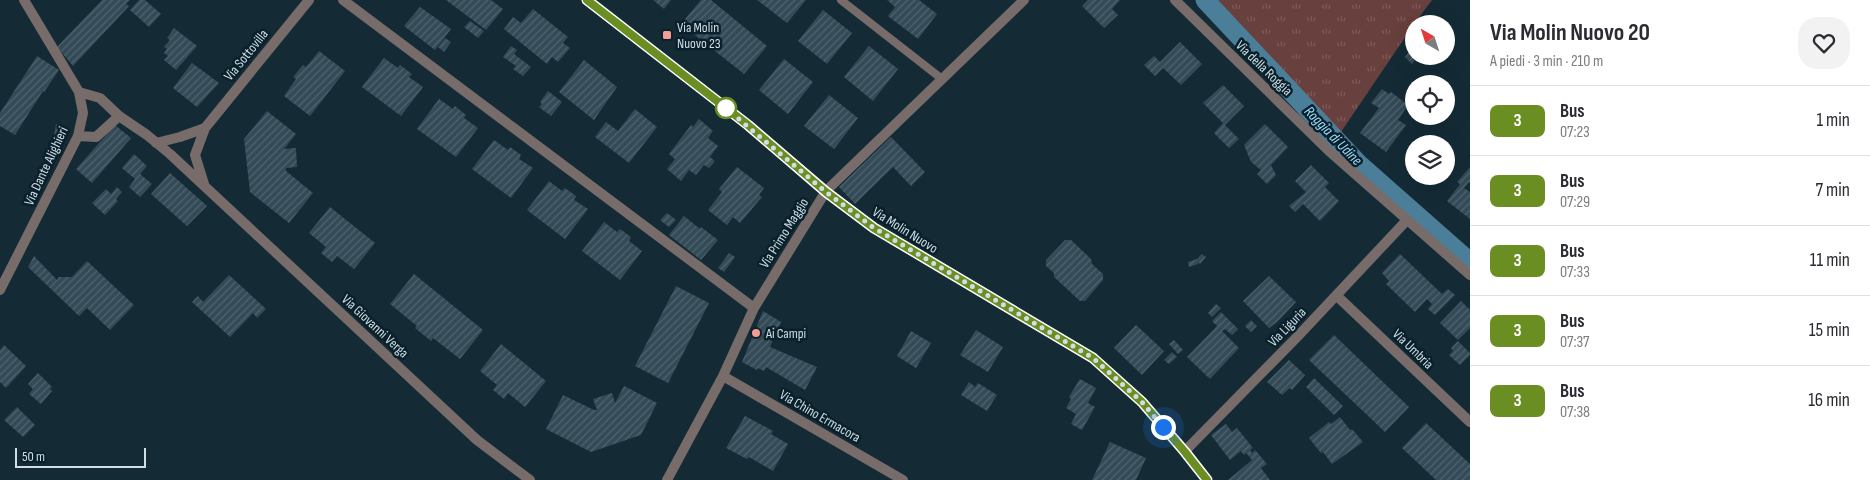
<!DOCTYPE html>
<html lang="it">
<meta charset="utf-8">
<style>
:root{--surface:#fff;--page:#f2f2f3;--text:#2b2b33;--muted:#7c7c81;--line:#e1e1e2}
body{margin:0;font-family:"Sofia Sans Condensed",sans-serif;background:var(--page);color:var(--text);height:100vh;display:flex;flex-direction:column;font-size:19px;white-space:nowrap}
*{box-sizing:border-box;margin:0}
p{font-size:16px;color:var(--muted)}
.icon{flex:none;width:28px;height:28px;fill:none;stroke:currentColor;stroke-width:2;stroke-linecap:round;stroke-linejoin:round}
.map{position:relative;flex:1;overflow:hidden}
.details{display:flex;flex-direction:column;background:var(--surface);width:400px}
.details>*{flex:none}
.badge{padding:0 10px;border-radius:8px;font-size:18px;line-height:32px}
.needle{width:32px;rotate:321deg}
.tools{position:absolute;left:1405px;top:15px;display:grid;gap:10px}
.tools a{display:grid;place-items:center;width:50px;height:50px;border-radius:50%;background:var(--surface);box-shadow:0 5px 20px #0002;font-size:25px}
.scale{position:absolute;left:15px;bottom:12px;width:131px;box-sizing:border-box;padding-left:5px;border:2px solid #cfdde5;border-top:0;font-size:14px;line-height:18px;white-space:nowrap;color:#cfdde5;-webkit-text-stroke:4px #0a212c;paint-order:stroke}
.you{position:absolute;width:25px;height:25px;margin:-12px;border:4px solid #fff;border-radius:50%;background:#1a73e8;box-shadow:0 0 0 8px #1a73e833}
.map>.badge{position:absolute;translate:-50% -50%;box-shadow:0 0 0 2px #fff}
.round{display:grid;place-items:center;flex:none;width:52px;height:52px;border-radius:20px;background:var(--page)}
.head{display:flex;align-items:center;justify-content:space-between;height:85px;padding:0 20px}
h1{font-size:24px;font-weight:700;line-height:38px}
ul{padding:0;list-style:none}
li{display:flex;align-items:center;gap:15px;height:70px;padding:0 20px;border-top:1px solid var(--line)}
li div{flex:1}
li b{display:block;font-size:19px}
li em{font-style:normal}
li .badge{min-width:55px;font-weight:700;text-align:center}
main{display:flex;flex:1;min-height:0}
.map>svg:first-child{display:block}
</style>
<main>
<div class="map">
<svg width="1470" height="480" viewBox="0 0 1470 480">
<defs>
<pattern id="grass-tufts" width="24" height="20" patternUnits="userSpaceOnUse" patternTransform="scale(1.25)"><rect width="24" height="20" fill="#68403d"/><path d="M3 7l-1-3M5 7V3M7 7l1-3M15 17l-1-3M17 17v-4M19 17l1-3" fill="none" stroke="#7d5b59"/></pattern>
<pattern id="building-hatch" width="6" height="6" patternUnits="userSpaceOnUse" patternTransform="scale(1.25)"><rect width="6" height="6" fill="#334a57"/><path d="M-1 1l2-2M0 6l6-6M5 7l2-2" fill="none" stroke="#50646f"/></pattern>
</defs>
<rect width="100%" height="100%" fill="#142b36"/>
<path fill="url(#grass-tufts)" d="M1215,0H1432L1414,24L1341,132L1292,83Z"/>
<g fill="none" stroke-linecap="round" stroke-linejoin="round">
<path stroke="#4b7f99" stroke-width="19" d="M1205,0L1358,163L1470,262"/>
</g>
<path fill="url(#building-hatch)" d="M102,0H130L126,4L129,6L73,66L57,47Z
M139,0H145L161,14L149,27L130,10Z
M446,0H491L503,9L486,30Z
M653,0H671L664,9Z
M701,0H711L767,46L744,74L681,24Z
M757,0H806L787,23Z
M887,0H919L937,14L918,39L888,16L895,7Z
M1088,0H1120L1112,9L1118,15L1104,28L1082,6Z
M420,7L451,29L435,50L404,26Z
M533,9L568,37L563,43L570,48L558,62L552,57L547,64L504,29L513,17L521,23Z
M823,10L852,33L827,64L798,41Z
M470,21L484,31L478,38L464,27Z
M174,28L197,46L176,70L164,60L168,56L164,53L167,49L164,47L170,40L167,38Z
M445,38L451,42L444,52L438,47Z
M1180,42L1202,64L1181,85L1163,68L1155,76L1144,65L1154,56L1160,62Z
M1414,45V56H1418L1412,64L1405,57Z
M511,46L517,50L514,54L531,67L523,76L513,69L516,66L503,57Z
M869,46L898,69L873,101L844,77Z
M319,51L345,71L310,116L284,96L296,79L293,77L303,65L306,67Z
M37,56L59,70L44,92L43,91L15,135L0,126V113Z
M384,58L398,68L400,65L412,74L409,77L423,87L401,116L362,87Z
M784,59L813,82L788,114L759,90Z
M584,60L617,87L594,120L559,92Z
M192,63L219,83L197,107L173,88Z
M1223,85L1244,106L1225,125L1239,139L1229,148L1214,133L1223,123L1203,103Z
M1382,89L1389,94L1391,92L1408,105L1398,120L1406,125L1386,152L1360,133L1379,108L1371,103Z
M548,91L562,102L551,116L539,107L542,104L540,102Z
M829,95L858,118L834,149L804,126Z
M439,99L453,109L455,106L466,115L464,118L478,128L456,157L417,129Z
M635,109L657,127L629,163L595,137L606,122L618,131Z
M267,111L296,134L284,149L296,148L297,167L286,168V171L313,193L289,223L250,192L244,139Z
M699,119L713,131L708,138L718,146L710,157L715,161L709,168L704,165L696,175L689,170L681,181L667,169L675,159L669,154L691,125L693,127Z
M56,124L67,127L62,147L53,143Z
M1265,124L1288,147L1271,165L1276,175L1267,184L1257,174L1261,170L1251,162L1244,145Z
M115,125L131,138L92,183L76,169Z
M891,137L925,172L911,186L893,167L855,204L839,187Z
M494,140L508,150L510,147L521,155L519,159L533,168L511,198L472,169Z
M134,154L147,166L140,174L152,184L140,197L129,187L135,179L122,168Z
M1311,165L1329,183L1325,187L1339,201L1320,221L1303,204L1295,212L1289,206L1306,192L1295,181Z
M737,167L764,188L759,195L762,197L740,223L733,217L727,225L708,210L722,192L719,189Z
M1470,167V183L1469,182L1464,188L1470,192V219L1447,201L1460,184L1457,182Z
M170,173L207,206L187,226L151,194Z
M549,181L562,191L565,188L576,196L574,200L588,209L565,239L527,210Z
M117,187L122,192L116,199L118,201L105,215L92,203L106,189L111,194Z
M330,207L375,243L354,269L337,256L332,262L321,253L326,247L309,233Z
M667,213L676,220L669,227L660,220Z
M684,216L700,229L701,227L718,240L701,260L669,235Z
M604,222L617,232L620,229L631,237L629,241L642,251L620,280L582,251Z
M1065,240H1071L1091,259L1092,264L1103,274V280L1085,301H1080L1054,277V273L1046,266V260Z
M729,253L735,257L724,272L718,268Z
M1202,254L1206,257L1200,264L1198,262V264L1189,267L1188,262L1197,259Z
M1400,254L1442,294L1448,289L1455,295L1435,315L1428,309L1432,304L1427,299L1415,312L1386,284L1389,281L1382,273Z
M34,256L57,280L59,277H72L87,261L134,305L110,330L87,308L79,316L28,267Z
M414,274L483,330L460,359L433,338L431,341L415,328L417,326L390,304Z
M229,275L266,309L257,318L253,313L230,337L192,302L198,296L203,302Z
M1269,276L1296,302L1277,322L1269,328L1243,301Z
M676,286L709,303L668,383L635,366Z
M1461,301L1470,310V328L1458,340L1440,323Z
M1216,304L1221,308L1212,317L1208,313Z
M763,311L781,322L770,347L817,367L805,390L766,367L764,371L758,368L757,370L742,362Z
M1221,312L1238,329L1232,335L1225,329L1222,331L1239,348L1210,379L1187,357L1217,326L1212,321Z
M1251,320L1257,326L1251,332L1245,326Z
M1136,325L1164,351L1142,375L1114,348Z
M976,330L1003,347L988,372L960,355Z
M911,331L931,343L916,368L897,356Z
M1334,335L1409,407L1385,432L1309,360Z
M1174,340L1183,350L1178,354L1169,344Z
M1458,341L1470,353V355L1460,365L1449,355L1453,351L1451,348Z
M501,344L546,381L525,407L508,393L504,399L493,390L497,385L480,371Z
M4,345L26,366L6,388L0,382V350Z
M1172,352L1177,357L1169,364L1164,360Z
M1289,360L1305,375L1292,390L1290,388L1282,395L1267,382Z
M38,373L52,387L50,389L52,391L41,404L29,394L33,389L28,384Z
M1314,378L1343,406L1334,415L1306,387Z
M1080,379L1096,388L1088,403L1095,407L1082,430L1071,424L1076,414L1066,408L1071,399L1069,397Z
M969,382L975,387L978,383L997,395L987,411L961,395Z
M624,386L657,403L641,435L591,452L546,429L563,395L594,410H597L593,399L612,393L615,403Z
M17,407L35,425L23,437L4,420Z
M745,416L773,431L771,434L788,444L773,471L749,457L747,459L726,448Z
M1340,417L1350,430L1352,429L1363,442L1332,464L1323,452L1321,453L1309,438L1329,422L1331,424Z
M1426,423L1470,464V480H1436L1402,448Z
M1226,424L1232,432L1237,428L1253,448L1250,450L1252,453L1255,450L1267,464L1261,468L1270,480H1228L1252,460L1246,453L1244,455L1241,451L1230,460L1211,435Z
M1110,442L1146,458L1136,480H1092Z"/>
<g fill="none" stroke-linecap="round" stroke-linejoin="round">
<path stroke="#786c6a" stroke-width="8" d="M841,0L942,79"/>
<path stroke="#786c6a" stroke-width="10" d="M343,0L754,308
M1175,0L1329,151L1470,275
M79,92L100,98L119,116L147,135L170,154L477,440L530,480
M78,136L96,137L119,116
M156,143L180,137L205,128
M204,184L195,155L205,128L309,0
M0,290L78,136L83,113L79,92L24,0
M1337,296L1470,422
M723,376L903,480
M1185,451L1298,336L1407,220
M667,480L723,376L754,308L826,191L1024,0"/>
<path stroke="#a69290" stroke-width="10" d="M587,0L748,125L826,191L874,228L1093,358L1142,402L1185,451L1207,480"/>
</g>
<g fill="none" stroke-linecap="round" stroke-linejoin="round">
<defs>
<path id="line" d="M587,0L748,125L826,192L874,228L1093,358L1142,402L1185,452L1207,480"/>
</defs>
<use href="#line" stroke="#fff" stroke-width="11"/>
<use href="#line" stroke="#6b8e23" stroke-width="8"/>
<path stroke="#cfdde5" stroke-width="5" stroke-dasharray="0 9" d="M726,108L722,105L826,192L874,228L1093,358L1142,402L1163,427"/>
</g>
<g fill="#f59c95" stroke="#0a212c" stroke-width="2">
<rect x="662" y="30" width="10" height="10" rx="2.5"/>
<circle cx="756" cy="333" r="5"/>
</g>
<circle fill="#fff" stroke="#6b8e23" stroke-width="2.5" cx="726" cy="108" r="10"/>
<g text-anchor="middle" dominant-baseline="central" stroke-width="5" stroke-linejoin="round" paint-order="stroke">
<g font-size="14" fill="#cfdde5" stroke="#0a212c" text-anchor="start">
<text x="677" y="27">Via Molin<tspan x="677" dy="16">Nuovo 23</tspan></text>
<text x="766" y="333">Ai Campi</text>
</g>
<g font-size="14" fill="#cfdde5" stroke="#0a212c">
<text transform="translate(246 55) rotate(-51)">Via Sottovilla</text>
<text transform="translate(1264 68) rotate(44)">Via della Roggia</text>
<text transform="translate(46 166) rotate(-65)">Via Dante Alighieri</text>
<text transform="translate(905 230) rotate(32)">Via Molin Nuovo</text>
<text transform="translate(784 233) rotate(-58)">Via Primo Maggio</text>
<text transform="translate(375 326) rotate(43)">Via Giovanni Verga</text>
<text transform="translate(1287 327) rotate(-46)">Via Liguria</text>
<text transform="translate(1413 349) rotate(44)">Via Umbria</text>
<text transform="translate(820 416) rotate(30)">Via Chino Ermacora</text>
</g>
<g font-size="15" font-style="italic" fill="#9eddff" stroke="#0a212c">
<text transform="translate(1333 136) rotate(46)">Roggia di Udine</text>
</g>
</g>
</svg>
<div class="tools">
<a><svg class="needle" viewBox="-14 -14 28 28"><path d="M0-13l5 13h-10z" fill="#e53935"/><path d="M0 13l5-13h-10z" fill="#7c7c81"/></svg></a>
<a><svg class="icon" aria-label="locate" viewBox="0 0 24 24"><circle cx="12" cy="12" r="6"/><path d="M12 2v4M12 18v4M2 12h4M18 12h4"/></svg></a>
<a><svg class="icon" aria-label="layers" viewBox="0 0 24 24"><path d="M12 4l9 5-9 5-9-5zM3 14l9 5 9-5"/></svg></a>
</div>
<div class="scale">50 m</div>
<div class="you" style="left:1163px;top:427px"></div>
</div>
<section class="details">
<div class="head"><div><h1>Via Molin Nuovo 20</h1><p>A piedi · 3 min · 210 m</p></div><a class="round"><svg class="icon" aria-label="heart" viewBox="0 0 24 24"><path d="M12 20l-8-8c-3-5 5-10 8-4 3-6 11-1 8 4z"/></svg></a></div>
<ul>
<li><span class="badge" style="background:#6b8e23;color:#fff">3</span><div><b>Bus</b><p>07:23</p></div><em>1 min</em></li>
<li><span class="badge" style="background:#6b8e23;color:#fff">3</span><div><b>Bus</b><p>07:29</p></div><em>7 min</em></li>
<li><span class="badge" style="background:#6b8e23;color:#fff">3</span><div><b>Bus</b><p>07:33</p></div><em>11 min</em></li>
<li><span class="badge" style="background:#6b8e23;color:#fff">3</span><div><b>Bus</b><p>07:37</p></div><em>15 min</em></li>
<li><span class="badge" style="background:#6b8e23;color:#fff">3</span><div><b>Bus</b><p>07:38</p></div><em>16 min</em></li>
</ul>
</section>
</main>
